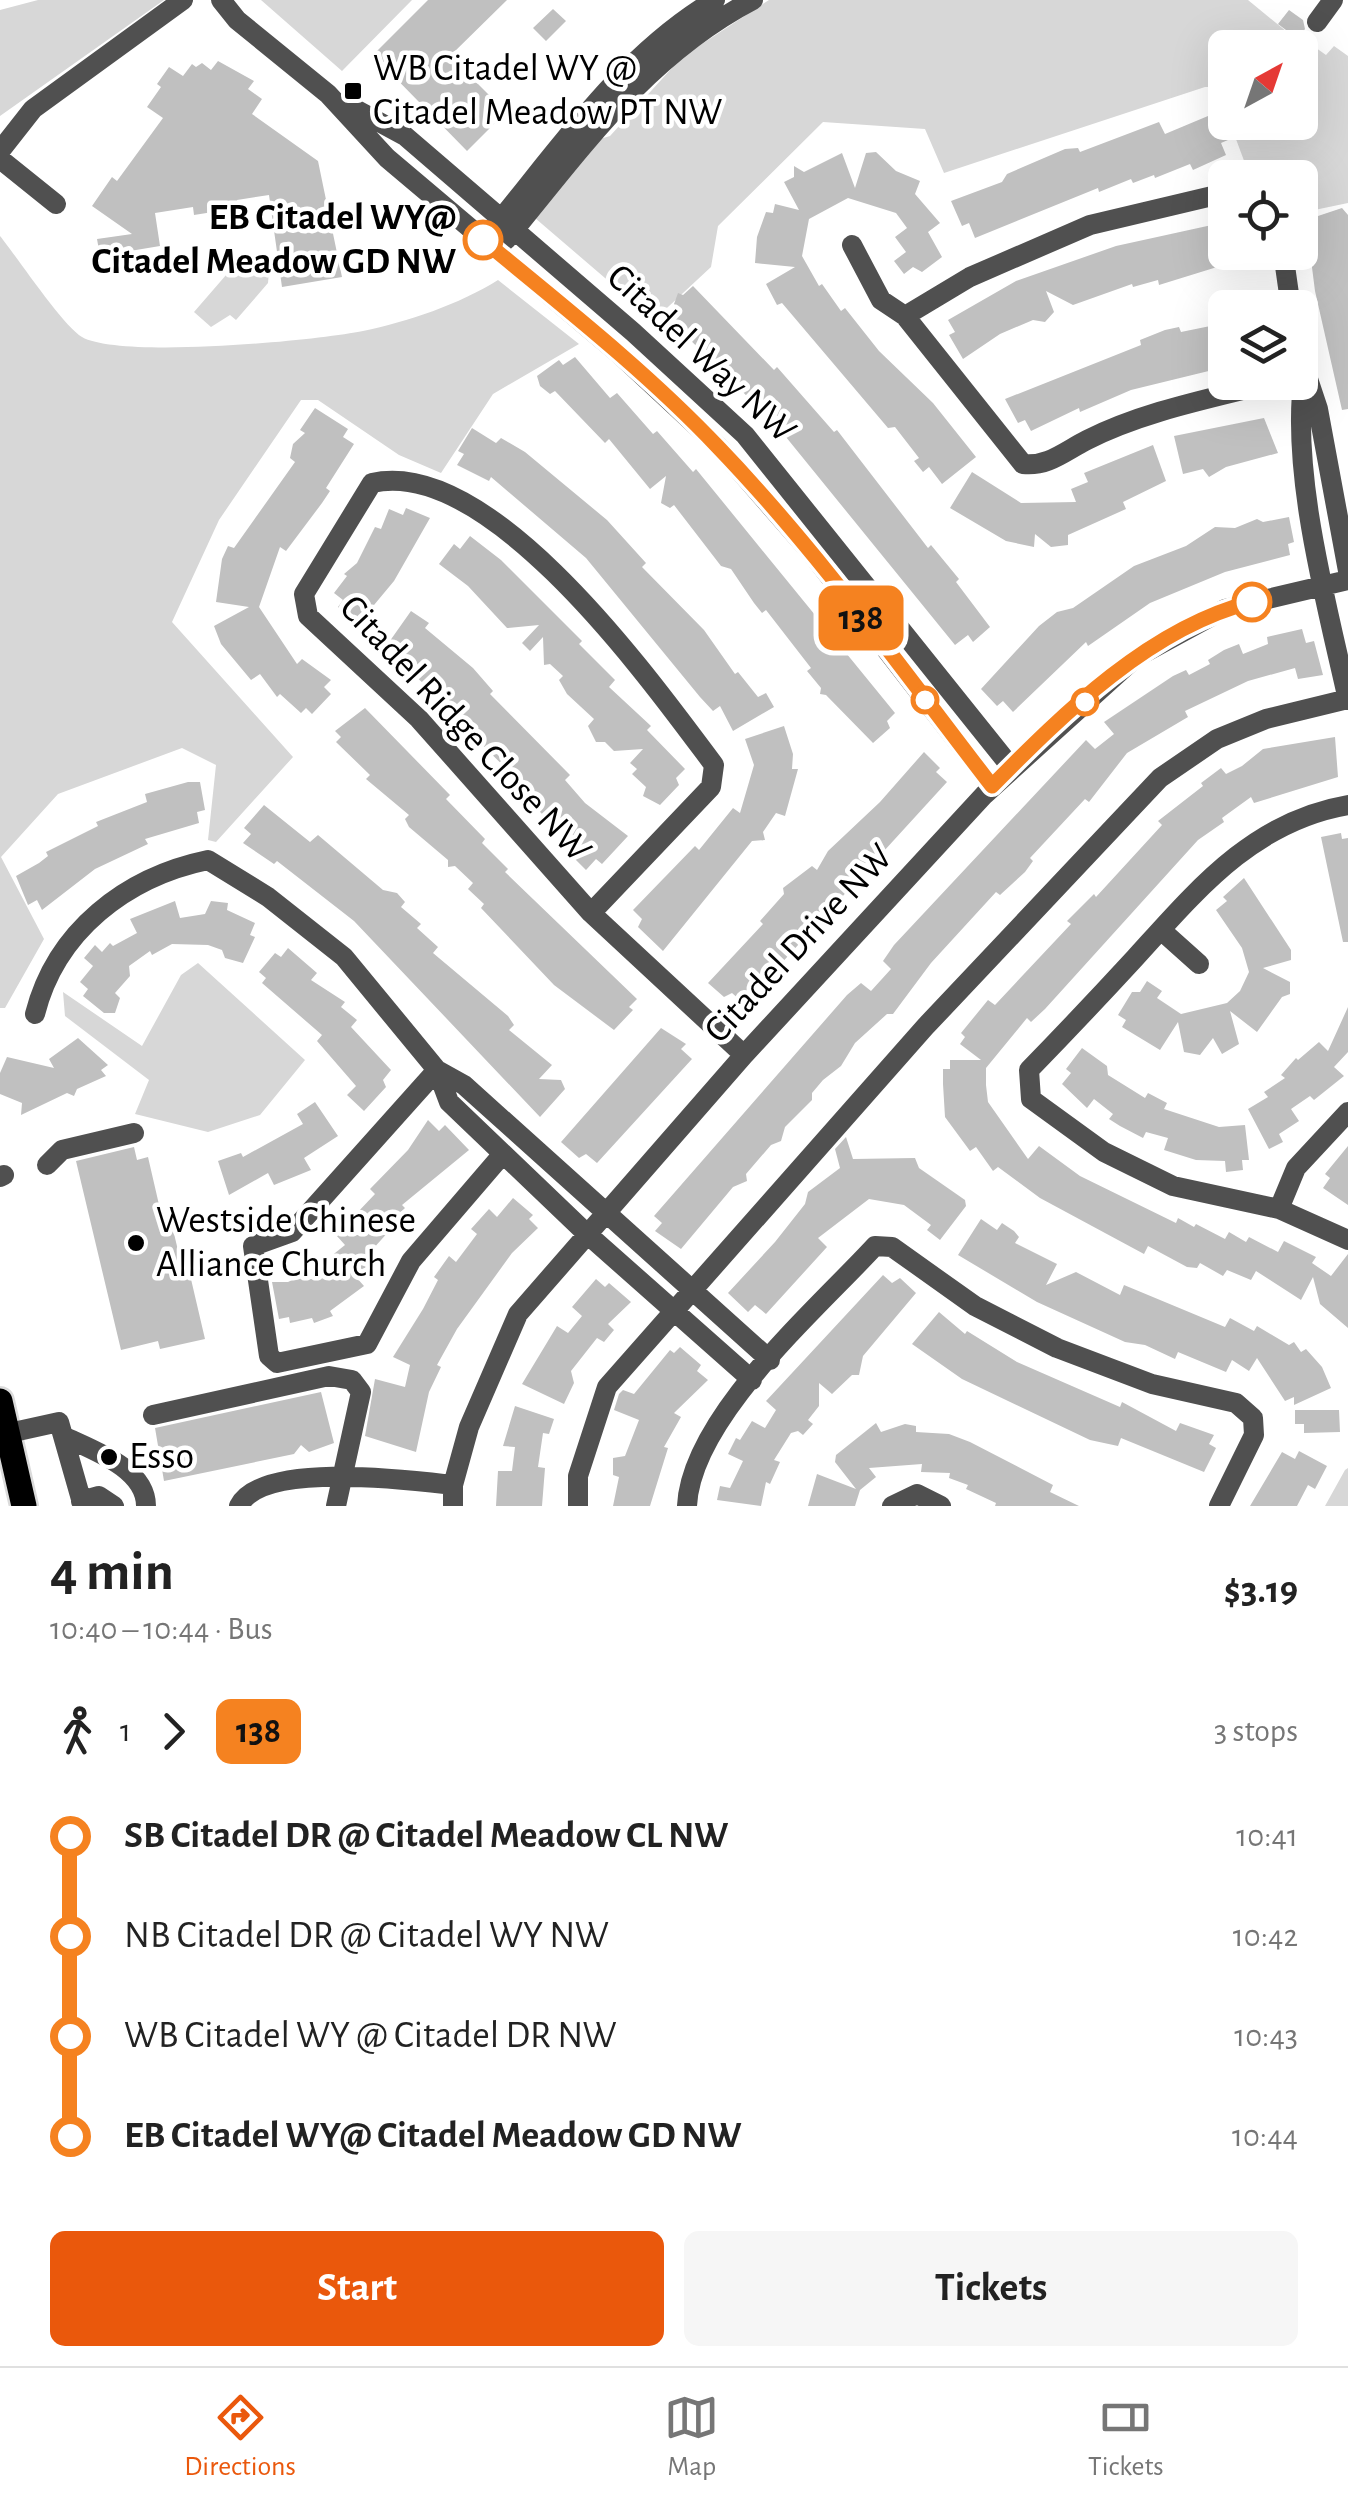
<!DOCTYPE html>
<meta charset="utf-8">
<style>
:root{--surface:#fff;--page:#f6f6f6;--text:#222;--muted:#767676;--line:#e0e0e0;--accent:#ea580c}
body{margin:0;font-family:"Alegreya Sans",sans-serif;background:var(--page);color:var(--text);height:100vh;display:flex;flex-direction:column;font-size:38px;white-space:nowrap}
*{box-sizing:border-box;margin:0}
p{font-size:32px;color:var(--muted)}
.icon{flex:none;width:55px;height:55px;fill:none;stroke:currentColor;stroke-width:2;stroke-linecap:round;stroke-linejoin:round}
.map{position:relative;height:1506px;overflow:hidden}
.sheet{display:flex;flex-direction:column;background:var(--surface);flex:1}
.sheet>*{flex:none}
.badge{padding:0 20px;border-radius:15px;font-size:35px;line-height:65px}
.needle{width:65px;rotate:40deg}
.fabs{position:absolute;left:1208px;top:30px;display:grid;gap:20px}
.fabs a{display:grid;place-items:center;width:110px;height:110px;border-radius:15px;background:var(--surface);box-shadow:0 10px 40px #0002;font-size:50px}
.map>.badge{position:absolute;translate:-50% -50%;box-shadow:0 0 0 5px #fff}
.legs{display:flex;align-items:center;gap:15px;height:110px;padding:0 50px;font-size:32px}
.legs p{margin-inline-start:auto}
.head{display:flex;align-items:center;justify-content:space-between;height:170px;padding:0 50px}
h1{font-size:55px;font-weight:600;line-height:75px}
.primary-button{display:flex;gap:20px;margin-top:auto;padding:20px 50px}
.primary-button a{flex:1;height:115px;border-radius:15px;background:var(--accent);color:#fff;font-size:40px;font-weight:600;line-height:115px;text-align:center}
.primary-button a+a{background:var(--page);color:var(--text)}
ul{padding:0 50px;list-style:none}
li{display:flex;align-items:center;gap:35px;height:100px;font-size:38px}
li i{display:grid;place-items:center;width:15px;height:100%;margin:0 12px;background:currentColor}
li i::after{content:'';width:25px;height:25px;margin:-12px;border:8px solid;border-radius:50%;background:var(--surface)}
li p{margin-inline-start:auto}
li:first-child i{background:linear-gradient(#0000 50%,currentColor 0)}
li:last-child i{background:linear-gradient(currentColor 50%,#0000 0)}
.tab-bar{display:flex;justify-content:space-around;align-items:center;height:140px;border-top:2px solid var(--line);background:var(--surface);font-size:28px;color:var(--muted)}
.tab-bar a{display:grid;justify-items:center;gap:5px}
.tab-bar .on{color:var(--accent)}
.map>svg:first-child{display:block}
</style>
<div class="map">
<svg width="1348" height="1506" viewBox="0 0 1348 1506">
<rect width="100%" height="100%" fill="#fff"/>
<path fill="#d7d7d7" d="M38,0H164L0,116V10Z
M261,0H412L342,71Z
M769,0H1248L1298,41L1302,38L1326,55L1334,46L1348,56V203L1300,213V178C1280,177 1268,165 1246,166L1230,123L1300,122V48H1225V109L1215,87H1205L944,173L925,129L823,122L718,226L711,267L654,320L535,218L600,139L610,136L682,57Z
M0,236C17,257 63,326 82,337C120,359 314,341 363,331C407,322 460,304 498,280L579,344L493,394L441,473L399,455L318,400H301L219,520L172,622L293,757L216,842L208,840L216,765L182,748L58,794L1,857L44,939L5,1008H0Z
M246,252L269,271L268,283L236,320L230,315L211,327L194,312Z
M198,963L305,1060L260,1115L208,1132L135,1114L149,1080L65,1016L63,992L142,1046L181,975Z
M1348,1468V1506H1325L1345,1470Z"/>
<path fill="#c0c0c0" d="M428,0H507L450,56L506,112L467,151L373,55Z
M553,9L566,21L546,41L533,28Z
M1289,10L1303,20L1305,29L1298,39L1278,24Z
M218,61L254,81L248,89L262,99L252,114L318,161L342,277L282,287L269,195L237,200L238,208L194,215L193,207L155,213L160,246L100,256L97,239L132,234L92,206L112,177L117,181L163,118L147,107L161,87L157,84L169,67L183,76L192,64L196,67L202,63L211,70Z
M1208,116L1211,122L1219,119L1228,140L1221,143L1226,155L1193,170L1190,164L1155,178L1154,175L1133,183L1131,179L1099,192L1098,188L975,238L969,223L962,226L951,201L1002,182L1007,174L1065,149L1078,148L1080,152L1159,122L1165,134Z
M876,152L896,171L920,181L915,194L940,223L928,232L942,257L922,272L913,267L904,274L894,261L906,252L895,237L907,228L896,213L848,198L809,219L802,256L819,286L822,284L841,311L845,308L879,351L933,403L976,457L942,484L929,467L923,472L914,461L919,458L895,427L888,428L782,303L777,305L766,284L795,267L755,263L757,237L766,212L773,213L775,204L799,210L784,182L794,177V166L804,172L842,153L855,188L866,153Z
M1342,208L1348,215V409L1342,410L1315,291L1306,220Z
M1221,223L1230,263L1159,285L1158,280L1133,287L1132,284L1073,305L1046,291L1054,312L1045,322L1033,320L1000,334L963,359L949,335L955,332L948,320L1016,281L1116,246Z
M693,286L774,370L777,367L834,432L837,430L928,548L931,545L959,579L956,582L990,627L973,642L968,635L955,645L777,426L670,320L680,310L674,304L678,293L683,295Z
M1225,323V367L1131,390L1080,412L1079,408L1031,431L1025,420L1018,423L1005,399L1141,345L1140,340L1165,330L1179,327L1181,332Z
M575,357L610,398L617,393L653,434L657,431L693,472L696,469L895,713L887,721L890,728L873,743L826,695L820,694L821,688L807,671L811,668L766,610L762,613L754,603L731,569L721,566L674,505L670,508L661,503L666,476L650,489L609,439L605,443L555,391L550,394L540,386L537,376L559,360L563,365Z
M315,408L348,429L343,437L354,444L326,488L330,491L322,503L286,551L280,547L259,607L297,664L302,659L331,680L324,687L331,694L312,714L306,708L301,713L280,694L277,697L260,674L251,680L221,644L214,626L249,607L216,602L222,559L228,546L234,548L295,462L290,458L293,444L305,433L300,430Z
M1264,418L1278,453L1226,467L1209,477L1203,469L1183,474L1174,436Z
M472,428L496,443L501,438L525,452L607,520L646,563L642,567L704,630L735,674L738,672L758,697L766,693L774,707L733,731L720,706L713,711L700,697L586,558L491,477L489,481L457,465L464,454L458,451Z
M1153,445L1166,481L1123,502L1126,509L1068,535V545L1051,547L1035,534L1034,547L1006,541L950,508L972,472L1021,503L1076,502L1071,489L1088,482L1084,473Z
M406,508L430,518L394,581L359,623L338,607L343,600L334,593L347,576L344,574L357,563L375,527L381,529L389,509L403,515Z
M1289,517L1294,542L1288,544L1290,555L1225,572L1150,603L1088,646L1086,642L1013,712L1003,701L997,706L981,689L1039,626L1057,612L1073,608L1134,566L1186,546L1215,527L1235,528L1257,519L1263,522Z
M470,536L501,560L582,641L579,644L615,680L609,687L651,726L647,730L685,769L676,778L679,785L660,805L643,796L646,787L632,774L637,769L630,763L643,749L614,751L605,742H596L588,726L594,719L567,694L559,680L563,676L550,664L544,665L543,637L530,651L522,643L539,625L507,628L468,586L439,564L454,544L460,549Z
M411,611L429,623L425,628L473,668L493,691L490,694L570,775L565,780L585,803L628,836L602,864L596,859L586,870L574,858L579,854L565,841L569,838L541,813L527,796L531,793L464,727L467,724L453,709L408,670L416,663L387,645Z
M1302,629L1306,643L1314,641L1323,675L1298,679L1295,668L1248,681L1185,711L1188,717L1127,753L1089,802L1085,799L1030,858L1033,861L1025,872L1000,895L996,892L931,963L893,1014H887L855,1043L841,1066L823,1080L812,1093V1100L785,1127L781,1141L771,1145L746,1174L747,1181L733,1187L681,1249L655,1231L662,1223L654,1216L847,995L861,983L871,991L891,969L883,961L894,945L1086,740L1095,749L1114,734L1104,722L1173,676L1186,670L1189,675L1210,664L1208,660L1224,650L1239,644L1243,654L1268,644L1267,637Z
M365,708L450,795L446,799L485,839L482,843L508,869L505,872L637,999L629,1007L633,1010L614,1030L554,985L481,908L484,904L468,889L473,883L455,866L448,867V860L409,827L405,819L409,815L366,779L370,775L336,742L341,737L335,731Z
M784,726L793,754L792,769H798L785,816L776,813L763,832L765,840L752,841L663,951L638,927L642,919L633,910L695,846L699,850L733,808L740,813L754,765L745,739Z
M1335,737L1338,777L1254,803L1251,797L1222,818L1224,822L1198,840L1045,1009L1031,1022L1027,1018L986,1068V1085L988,1102L1028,1159L1039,1146L1080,1176L1176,1223L1178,1218L1194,1227L1196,1224L1225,1239L1229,1232L1246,1242L1249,1237L1278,1252L1284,1241L1316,1257L1312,1263L1331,1276L1348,1254V1328L1320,1304L1313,1277L1301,1300L1256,1271L1251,1280L1227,1270L1223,1276L1200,1263L1197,1268L1187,1267L1148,1246L1144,1254L1040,1198L998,1167L993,1171L976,1147L970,1151L945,1117L943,1084V1069H950V1060H981L960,1044L965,1037L961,1033L988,1000L995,1005L1071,924L1067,921L1094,894L1096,897L1162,825L1158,821L1203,786L1201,783L1221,768L1226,774L1242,766L1263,749Z
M924,752L940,768L936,772L947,782L757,990L754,987L741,1001L732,993L724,997L708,983L763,924L760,921L784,894L783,888L812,866L817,870L828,851L880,802Z
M188,782H200L205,810L197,812L199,823L145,839L148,844L95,869L42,910L37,900L28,905L16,876L39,863L48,856L46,852L98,826L96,822L147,802L145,794Z
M264,805L310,842L318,835L383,890L397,893L405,902L401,907L421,924L417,928L438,947L433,953L508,1016L514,1025L509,1030L552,1065L539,1079L561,1080L565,1089L540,1117L354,921L277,861L274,864L243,843L251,834L244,828Z
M1341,833L1342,839L1348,838V942H1343L1321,837Z
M1244,878L1291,950V960L1263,968L1290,982V994L1282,997L1257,1032L1230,1011L1239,1044L1222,1054L1213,1038L1200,1055L1184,1052L1178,1022L1160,1050L1122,1027L1126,1020L1118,1015L1132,992H1140L1147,981L1162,991L1157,998L1181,1014L1227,1003L1240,991L1249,972L1242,948L1216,910L1227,901L1223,897Z
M175,901L180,918L205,914L211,901L228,903L227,910L255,923L250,935L255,937L243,963L225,958L222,950L208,945L172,944L152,955L150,951L129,966L130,976L115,993L120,998L115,1013H104L83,996L88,989L80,982L93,966L84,958L95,945L102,952L110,943L113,946L137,933L130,919Z
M288,948L317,973L311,980L345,1002L341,1007L357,1020L351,1027L391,1070L383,1080L386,1087L364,1111L347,1095L356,1086L317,1041L322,1035L262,983L266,978L259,972L275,953L281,957Z
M1348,1007V1052L1334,1067L1344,1076L1314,1100L1310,1096L1291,1109L1299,1121L1279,1134L1283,1142L1269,1149L1248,1109L1268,1097L1264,1092L1285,1078L1281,1075L1296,1058L1298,1060L1319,1042L1328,1051Z
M661,1028L686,1044L681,1049L692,1059L597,1163L586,1154L579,1158L561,1142Z
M78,1038L108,1065L101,1070L106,1076L77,1089L74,1096L67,1093L21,1115L22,1103L0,1094V1073L7,1057L54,1068L49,1059Z
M1082,1048L1107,1066L1108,1075L1145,1098L1148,1093L1167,1103L1164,1109L1219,1127L1245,1125L1249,1160H1242L1243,1170L1226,1172L1225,1161L1196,1160L1164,1150L1168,1138L1146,1132L1143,1138L1120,1126L1109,1119L1113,1114L1094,1099L1087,1108L1062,1084L1071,1073L1066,1069Z
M315,1102L338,1136L304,1158L311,1170L274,1185L268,1173L229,1195L218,1161L241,1153L243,1157L303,1124L297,1114Z
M428,1120L439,1131L445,1125L469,1150L402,1205L405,1208L386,1226L390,1230L372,1250L378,1256L356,1277L364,1286L330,1311L333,1316L314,1323L312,1318L290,1323L289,1317L279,1319L272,1282H288L315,1269L345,1245L336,1235L375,1194L370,1189L408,1150Z
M846,1137L853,1159L915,1158L919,1168L965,1200L966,1206L940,1240L927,1230L931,1225L904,1205L869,1199L818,1238L827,1247L766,1314L755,1305L748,1312L728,1293L775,1242L805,1204L808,1192L840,1168L835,1149Z
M1348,1146V1205L1323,1188L1330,1178L1325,1174Z
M134,1147L137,1160L148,1157L163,1222L171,1221L181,1263L187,1262L205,1339L160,1349L158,1341L121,1350L76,1161Z
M513,1198L533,1215L529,1219L538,1228L512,1253L457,1329L437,1365L441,1367L429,1392L416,1452L365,1436L375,1379L405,1387L410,1365L393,1357L423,1309L438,1280L434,1277L449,1256L456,1262L477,1234L471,1229L489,1209L497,1217Z
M981,1219L997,1230L1002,1223L1014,1231L1019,1237L1015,1243L1057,1264L1046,1285L1076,1272L1120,1295L1124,1285L1225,1327L1230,1318L1254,1331L1257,1326L1289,1345L1294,1342L1301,1352L1306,1349L1322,1367L1331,1388L1294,1405V1397L1285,1401L1257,1358L1249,1371L1232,1360L1226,1372L1178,1352L1175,1359L1145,1345L1125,1342L1037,1302L958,1255Z
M883,1275L892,1283L900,1278L916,1293L863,1356L859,1375H852L832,1394L819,1383V1406L808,1420L813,1424L803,1435L798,1431L791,1433L774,1460L780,1462L770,1484L766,1482L761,1506L717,1500L720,1486L730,1488L743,1461L728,1454L736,1438L740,1440L752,1421L765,1428L776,1410L766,1401Z
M596,1279L605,1287L609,1283L631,1302L608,1324L614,1330L604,1342L597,1338L571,1371L574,1383L564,1404L522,1384L557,1326L568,1333L582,1316L572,1307Z
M939,1312L965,1334L967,1331L1017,1362L1120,1407L1122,1402L1176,1431L1180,1423L1214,1435L1209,1444L1216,1448L1204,1472L1121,1438L1118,1446L1090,1440L962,1379L912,1344Z
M680,1347L701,1365L697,1371L708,1380L674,1413L681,1417L664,1447L668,1448L650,1506H613L619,1477L613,1475V1458L625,1456L639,1420L614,1410L619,1394L623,1390L634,1394L670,1350L674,1353Z
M321,1392L334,1443L309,1452L301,1445L294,1454L164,1481L155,1428Z
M515,1406L554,1419L549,1434L543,1433L538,1467L545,1468L542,1506H496L498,1471H512L515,1447L503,1446Z
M1295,1410H1339L1340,1432L1304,1433V1424H1295Z
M876,1423L881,1432L905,1424L916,1426V1432L949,1434L970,1442L1053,1485L1050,1492L1079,1506H995L996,1503L966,1489L968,1485L949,1478L950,1473L921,1472L922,1464L869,1468L876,1477L860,1490L855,1506H808L817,1474L856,1489L835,1462L836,1455Z
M1299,1451L1327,1466L1315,1489L1308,1485L1297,1506H1250L1282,1452L1295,1459Z"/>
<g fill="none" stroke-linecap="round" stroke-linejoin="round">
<defs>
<path id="major" d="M0,1401L24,1506"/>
</defs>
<use href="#major" stroke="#dbdbdb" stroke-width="30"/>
<path stroke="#505050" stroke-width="20" d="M221,0L237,20L328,94L387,158L617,352L718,446L813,555L992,786
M1317,22L1333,0
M344,103L405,136L633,332L745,435L1011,767
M0,151L33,109L183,0
M0,159L56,204
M1225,193L1090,225L970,277L905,316L1023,464C1048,467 1065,451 1087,440C1144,411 1213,398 1275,382
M492,230C559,149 623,54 715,0
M506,240C581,149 646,56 753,0
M852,245L881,300L905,316
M1283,252L1291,308
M1300,355L1318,409L1348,571
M1304,375C1290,471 1327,605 1348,700
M1348,805C1253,821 1196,891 1135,958C1100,996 1065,1033 1029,1070L1031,1099L1104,1152L1173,1186L1279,1209L1348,1240
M591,913L711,787L714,765C651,681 491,456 372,483L304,594L308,616L419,719L591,913L744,1055
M1161,930L1199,964
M35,1014C56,931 126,877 208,860L268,897L344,957L437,1070L449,1102L586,1233L752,1380
M437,1070L292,1232L253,1246L269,1356L277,1363L367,1344L411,1261L502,1155
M437,1070L464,1085L770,1360
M47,1165L62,1150L134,1133
M0,1177L4,1175
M1279,1209L1296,1168L1348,1112
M153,1415L329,1376L352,1380L361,1392L336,1506
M0,1435L59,1422L83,1506
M63,1436C92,1450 146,1468 146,1506
M81,1501L99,1496L114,1506
M239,1506C262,1461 409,1480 453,1485
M453,1506V1485L469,1427L518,1314L744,1055L984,795L1135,658L1225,609L1348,580
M578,1506V1476L607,1387L925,1027L1160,778L1217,739L1266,719L1348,699
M687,1506C691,1418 816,1310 875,1246L892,1247L975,1306L1057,1348L1152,1384L1236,1403L1253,1418L1254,1435L1219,1506
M892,1506L917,1494L941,1506"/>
<use href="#major" stroke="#000" stroke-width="25"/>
</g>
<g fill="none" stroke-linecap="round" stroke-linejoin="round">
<defs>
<path id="line-1" d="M483,240C563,306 647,372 718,447C819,552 904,672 992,786C1064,713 1151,627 1252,602"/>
</defs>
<use href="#line-1" stroke="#fff" stroke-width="22"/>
<use href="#line-1" stroke="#f58220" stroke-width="15"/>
</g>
<g fill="#000" stroke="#fff" stroke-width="4">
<rect x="343" y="81" width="20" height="20" rx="5"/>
<circle cx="136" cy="1243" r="10"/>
<circle cx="109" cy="1457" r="10"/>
</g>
<g fill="#fff" stroke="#f58220" stroke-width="5">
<circle cx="483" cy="240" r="18"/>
<circle cx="1252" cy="602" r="18"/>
<circle cx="925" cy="700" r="12"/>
<circle cx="1085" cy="702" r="12"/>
</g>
<g text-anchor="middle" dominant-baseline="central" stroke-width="9" stroke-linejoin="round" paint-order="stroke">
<g font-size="38" fill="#000" stroke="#fff" text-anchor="start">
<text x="373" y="69">WB Citadel WY @<tspan x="373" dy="44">Citadel Meadow PT NW</tspan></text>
<text x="156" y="1221">Westside Chinese<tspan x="156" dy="44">Alliance Church</tspan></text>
<text x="129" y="1457">Esso</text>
</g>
<g font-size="38" font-weight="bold" fill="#000" stroke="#fff" text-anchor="end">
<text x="456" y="218">EB Citadel WY@<tspan x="456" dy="44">Citadel Meadow GD NW</tspan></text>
</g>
<g font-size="38" fill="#000" stroke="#fff">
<text transform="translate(701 354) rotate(43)">Citadel Way NW</text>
<text transform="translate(465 729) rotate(47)">Citadel Ridge Close NW</text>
<text transform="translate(799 944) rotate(-47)">Citadel Drive NW</text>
</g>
</g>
</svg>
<div class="fabs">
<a><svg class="needle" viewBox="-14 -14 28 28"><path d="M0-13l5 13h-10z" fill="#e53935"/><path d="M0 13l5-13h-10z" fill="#767676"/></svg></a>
<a><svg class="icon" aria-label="locate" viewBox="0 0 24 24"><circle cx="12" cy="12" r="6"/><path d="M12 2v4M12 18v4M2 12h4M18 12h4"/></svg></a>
<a><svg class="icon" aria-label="layers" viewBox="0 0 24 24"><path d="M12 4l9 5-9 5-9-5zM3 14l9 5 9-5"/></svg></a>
</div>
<b class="badge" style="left:861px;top:618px;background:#f58220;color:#111">138</b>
</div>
<section class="sheet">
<div class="head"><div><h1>4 min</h1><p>10:40 – 10:44 · Bus</p></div><b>$3.19</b></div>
<div class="legs"><svg class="icon" aria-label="walk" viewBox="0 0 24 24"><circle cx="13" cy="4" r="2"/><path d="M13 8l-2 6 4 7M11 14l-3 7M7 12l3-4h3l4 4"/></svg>1<svg class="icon" aria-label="forward" viewBox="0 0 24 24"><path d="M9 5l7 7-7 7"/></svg><b class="badge" style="background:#f58220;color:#111">138</b><p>3 stops</p></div>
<ul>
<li><i style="color:#f58220"></i><b>SB Citadel DR @ Citadel Meadow CL NW</b><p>10:41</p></li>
<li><i style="color:#f58220"></i><span>NB Citadel DR @ Citadel WY NW</span><p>10:42</p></li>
<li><i style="color:#f58220"></i><span>WB Citadel WY @ Citadel DR NW</span><p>10:43</p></li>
<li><i style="color:#f58220"></i><b>EB Citadel WY@ Citadel Meadow GD NW</b><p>10:44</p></li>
</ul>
<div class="primary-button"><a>Start</a><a>Tickets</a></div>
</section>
<nav class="tab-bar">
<a class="on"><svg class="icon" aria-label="directions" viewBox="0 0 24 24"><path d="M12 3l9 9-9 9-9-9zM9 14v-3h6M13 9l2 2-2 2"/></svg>Directions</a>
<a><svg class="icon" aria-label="map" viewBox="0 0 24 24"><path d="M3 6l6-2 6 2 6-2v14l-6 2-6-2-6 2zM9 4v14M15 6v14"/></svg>Map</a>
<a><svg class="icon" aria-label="tickets" viewBox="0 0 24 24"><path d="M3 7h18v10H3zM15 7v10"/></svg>Tickets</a>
</nav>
